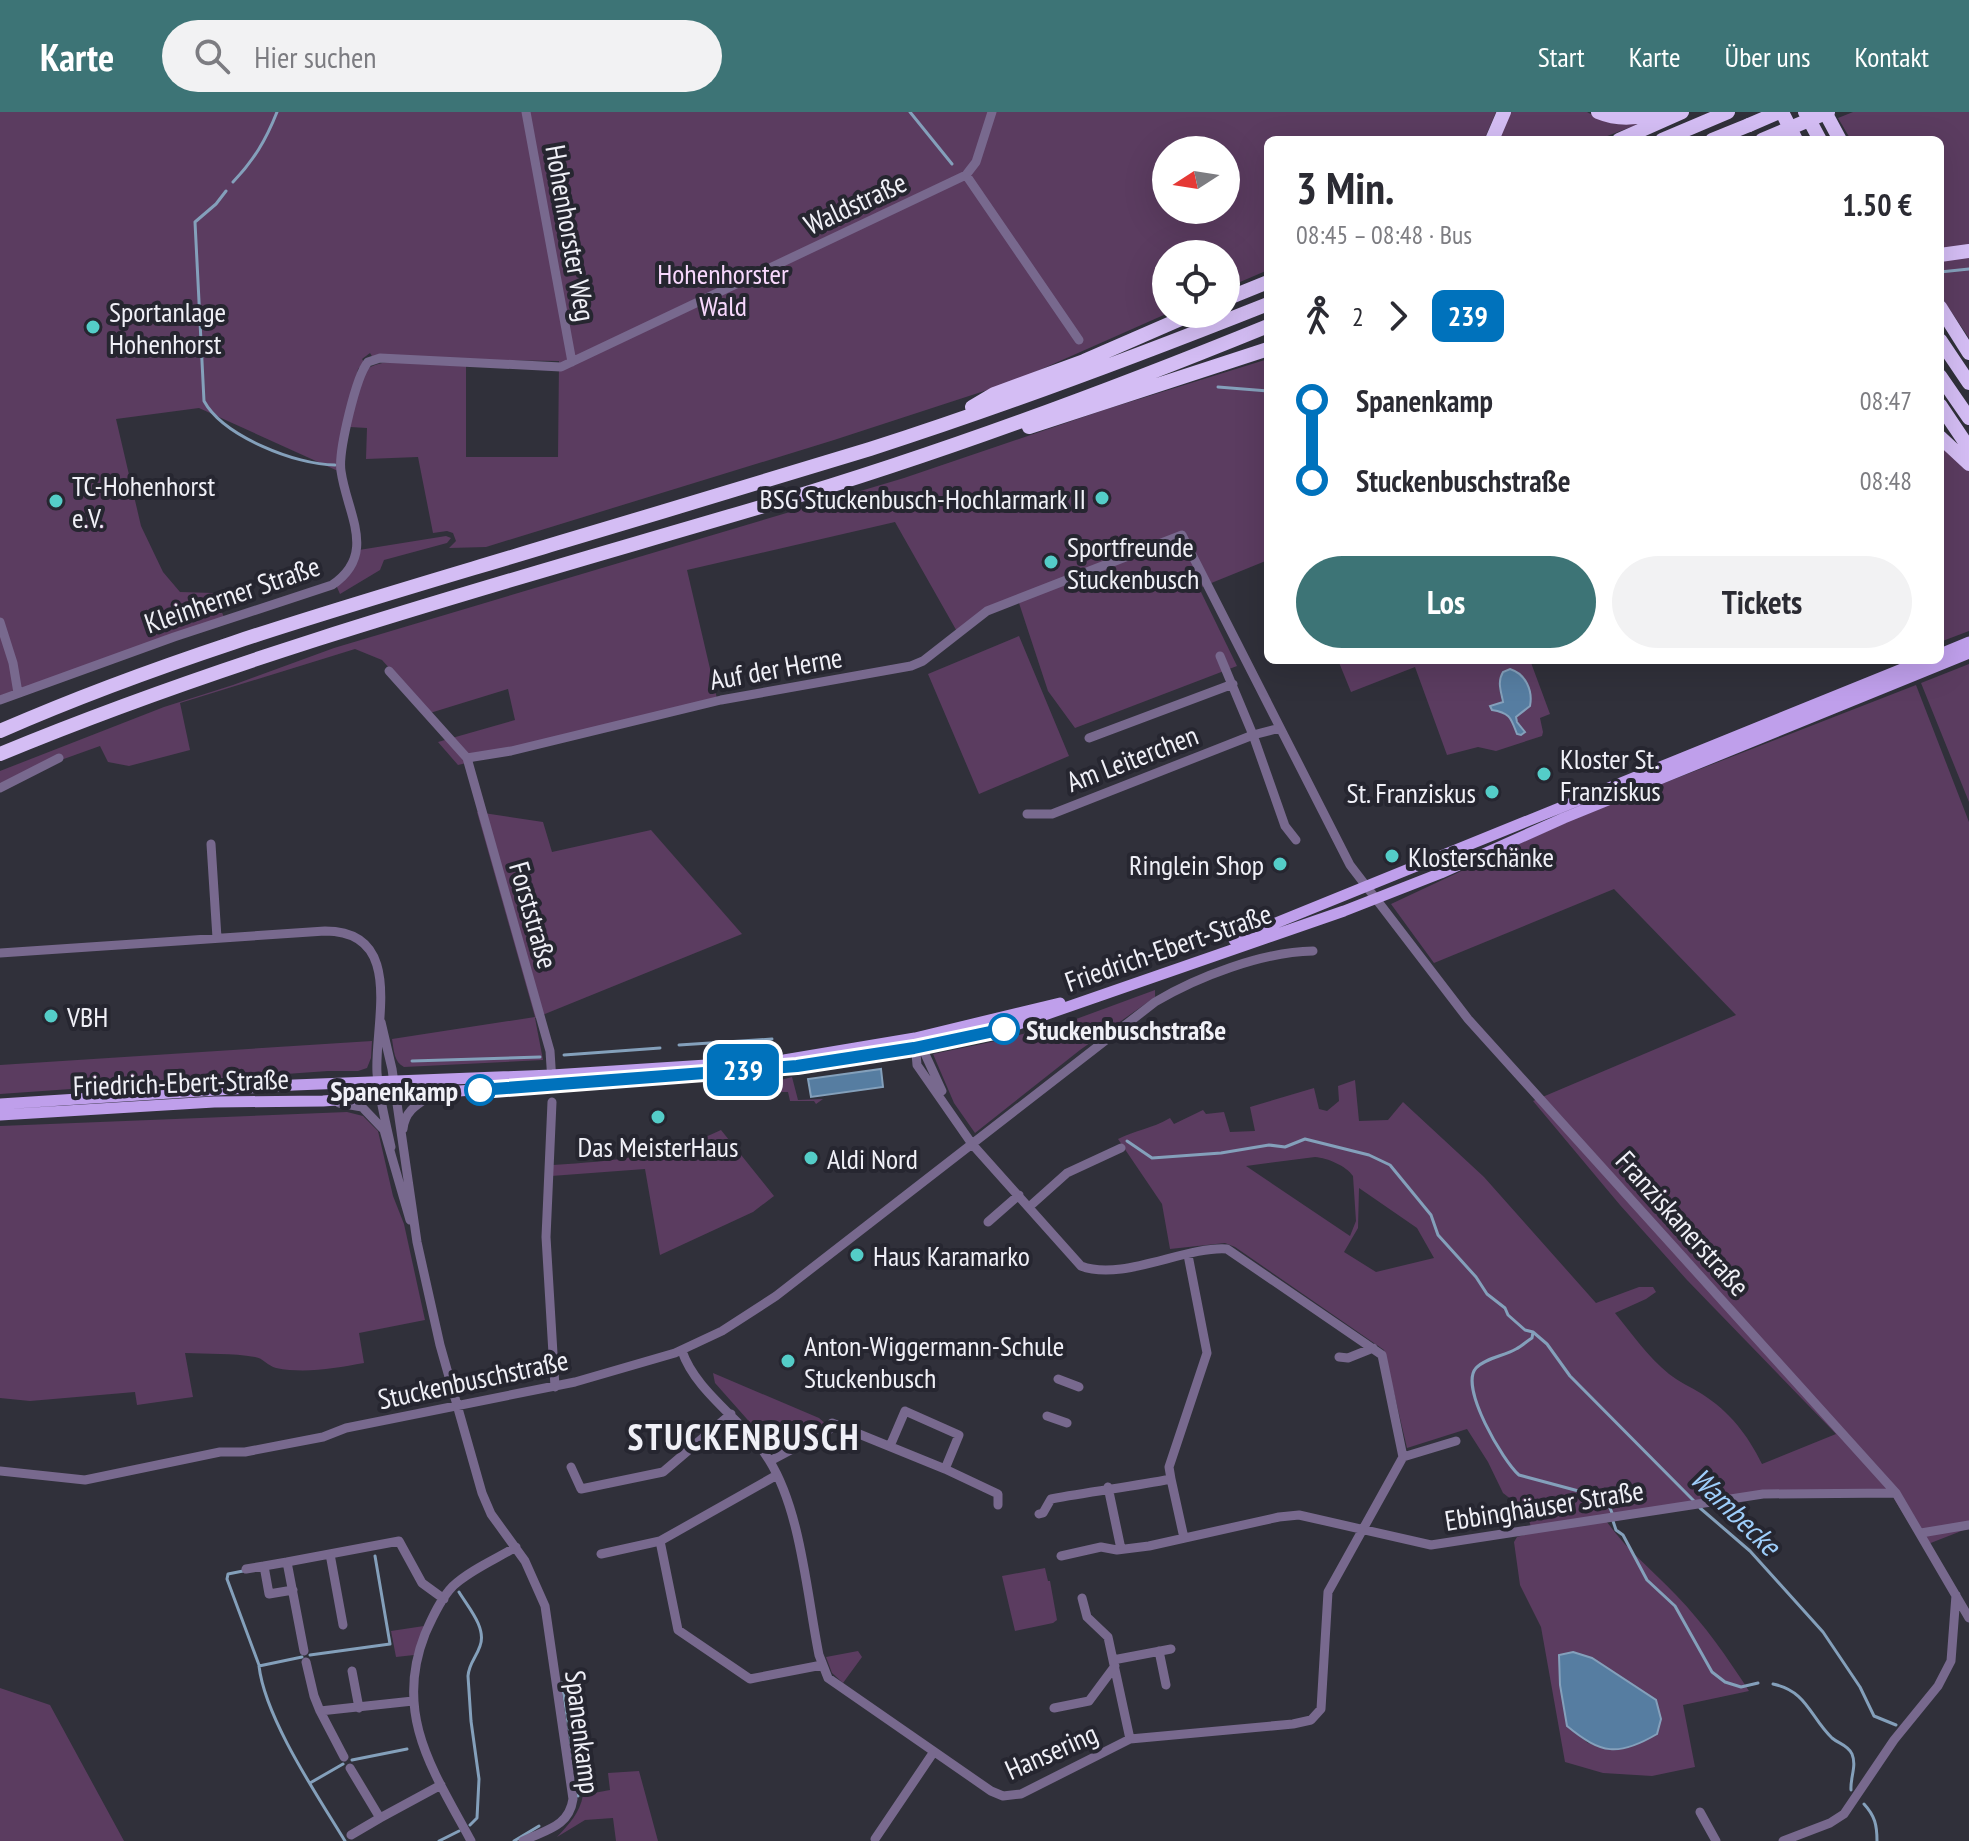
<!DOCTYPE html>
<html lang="de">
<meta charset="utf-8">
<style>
:root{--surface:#fff;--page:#f2f2f3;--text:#2b2b33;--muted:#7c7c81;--accent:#3d7476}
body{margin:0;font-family:"PT Sans Narrow",sans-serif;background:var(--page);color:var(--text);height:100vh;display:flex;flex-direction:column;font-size:30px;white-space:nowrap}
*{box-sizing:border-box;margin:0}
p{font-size:26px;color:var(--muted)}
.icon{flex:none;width:44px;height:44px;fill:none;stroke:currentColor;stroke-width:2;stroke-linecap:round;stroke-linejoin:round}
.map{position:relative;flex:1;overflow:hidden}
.side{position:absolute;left:1264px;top:24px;width:680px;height:528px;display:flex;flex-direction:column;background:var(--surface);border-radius:12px;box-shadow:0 8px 32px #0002}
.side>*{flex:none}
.badge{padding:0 16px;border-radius:12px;font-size:28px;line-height:52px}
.needle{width:52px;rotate:258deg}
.tools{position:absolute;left:1152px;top:24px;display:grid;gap:16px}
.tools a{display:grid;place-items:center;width:88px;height:88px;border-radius:50%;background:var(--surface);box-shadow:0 8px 32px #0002;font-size:40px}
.map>.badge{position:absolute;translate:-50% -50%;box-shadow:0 0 0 4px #fff}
.legs{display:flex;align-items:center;gap:12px;height:88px;padding:0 32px;font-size:26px}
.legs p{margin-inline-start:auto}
.headline{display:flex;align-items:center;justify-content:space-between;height:136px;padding:0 32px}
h1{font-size:44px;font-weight:800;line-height:60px}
.primary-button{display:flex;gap:16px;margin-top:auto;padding:16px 32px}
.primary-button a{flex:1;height:92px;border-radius:48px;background:var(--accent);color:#fff;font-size:32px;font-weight:800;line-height:92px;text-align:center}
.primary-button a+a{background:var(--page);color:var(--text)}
ul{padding:0 32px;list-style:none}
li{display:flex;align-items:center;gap:28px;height:80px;font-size:30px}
li i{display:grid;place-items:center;width:12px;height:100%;margin:0 10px;background:currentColor}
li i::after{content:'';width:20px;height:20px;margin:-10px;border:6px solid;border-radius:50%;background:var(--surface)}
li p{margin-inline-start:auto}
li:first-child i{background:linear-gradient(#0000 50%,currentColor 0)}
li:last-child i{background:linear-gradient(currentColor 50%,#0000 0)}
header{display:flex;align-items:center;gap:48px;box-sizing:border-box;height:112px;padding:0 40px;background:var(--accent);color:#fff}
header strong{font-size:38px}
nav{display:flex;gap:44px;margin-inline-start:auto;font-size:28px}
.search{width:560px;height:72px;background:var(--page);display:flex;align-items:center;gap:20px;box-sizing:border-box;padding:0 28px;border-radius:44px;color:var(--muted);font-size:30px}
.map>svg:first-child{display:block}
</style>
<header>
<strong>Karte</strong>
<div class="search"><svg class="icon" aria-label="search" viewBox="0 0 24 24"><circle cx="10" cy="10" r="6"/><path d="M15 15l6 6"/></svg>Hier suchen</div>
<nav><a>Start</a><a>Karte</a><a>Über uns</a><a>Kontakt</a></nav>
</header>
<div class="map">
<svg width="1969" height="1729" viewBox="0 0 1969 1729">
<rect width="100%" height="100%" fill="#30303a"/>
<path fill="#5b3c60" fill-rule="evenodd" d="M0,0H1496L1484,28H1268V158L1226,176V142H1166V202L1015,269L834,328L486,435L449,436L456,429L453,421L447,419L433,421L418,345L366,347L367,316L350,315C353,299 355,274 364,261C377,241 443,252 466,253V345H558L559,249L373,246L370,241L362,247L364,250L358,257L345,315L338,359L199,296L116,307L141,414L163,460L180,480L213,481L224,505L0,585ZM1166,38H1226V98H1166Z
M1509,0H1587L1594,4L1646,9L1597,28H1496Z
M1853,0H1969V134L1940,139V28H1851L1838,6Z
M1969,144V226L1940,183V148Z
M1268,247V448L1199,476L1237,554L1075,616L1048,579L1018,488L989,500L959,523L895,410L687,458L718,591L458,653L438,630L515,608L508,577L430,601L382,548L355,537L180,591L190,638L129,654L108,650L100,634L47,653L0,678V659L164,595L233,573L334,536L904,366L1104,298Z
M1940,330L1969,359V519L1940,530Z
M446,424L451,426L447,431L384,448L380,458L340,482L336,473L352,459L359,438Z
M1019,524L1069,644L979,682L928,562Z
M1338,548H1530L1550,602L1540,606L1543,620L1542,624L1496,639L1478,635L1447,643L1415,555L1351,580ZM1515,559C1533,572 1534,592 1516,605L1517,610L1523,617L1521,623L1517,622C1514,607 1506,600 1491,597L1490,594L1502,591L1499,574Z
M1969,552V690L1921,571Z
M1916,573L1969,710V1416L1923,1434L1893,1385L1774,1383L1607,1410C1627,1438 1653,1459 1676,1483C1705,1513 1727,1545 1749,1579L1683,1593L1695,1655L1652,1664L1603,1661L1565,1650L1541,1515L1520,1473L1514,1430L1517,1425L1533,1420L1525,1398L1503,1381L1488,1350L1467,1317L1407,1336L1384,1238L1235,1135L1225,1131L1170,1137L1162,1092L1118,1027C1136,1018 1151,1017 1170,1006L1174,1012L1203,998L1206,1002L1224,1000L1230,1020L1255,1019L1250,995L1314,976L1319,997L1327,999L1339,989L1338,974L1355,968L1359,1009L1388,1008L1403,990L1484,1065L1596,1191L1639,1175H1653L1656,1180L1646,1187L1615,1201C1632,1222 1648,1245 1669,1262C1679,1270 1691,1275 1702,1282C1730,1300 1747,1322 1762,1352L1836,1322L1687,1168L1620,1093L1533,989L1736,903L1614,777L1434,851L1391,792L1577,705ZM1315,1045C1328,1046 1346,1054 1353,1064L1356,1109L1350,1124L1246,1054ZM1359,1076L1417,1116L1434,1146L1376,1160L1344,1140L1358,1116ZM1592,1546L1656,1588L1614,1638L1588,1631L1567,1614Z
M477,700L543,710L552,740L651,718L742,822L535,906L543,948L404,955C394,950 394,939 392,927L535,905Z
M1155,878V885L1080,938L975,1021L954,991L933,942L996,929L1068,910Z
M372,929L371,946L367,956L358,959H328L0,982V953Z
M792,965L798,988L823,987L816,992L814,989H790L788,980H765V987H762V980L739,979L738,986H735V979H715L714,986L708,980L710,975L773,970Z
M347,1000L363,1004L378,1019L393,1084L404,1112L425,1208L359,1221L364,1251C335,1256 306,1262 276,1256C268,1254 263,1246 255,1245C232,1241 208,1242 185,1241L193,1285L137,1293L135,1280L30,1289L0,1286V1014Z
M721,1018L774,1084L753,1100L660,1143L645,1057L551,1064L553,1053C614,1049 665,1045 721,1018Z
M713,1261L819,1306L828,1314L820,1319L815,1313L802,1320L805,1327L801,1329L798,1323L785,1330L787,1336L777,1341L715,1271Z
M1045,1456L1048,1469H1050L1057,1508L1053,1511L1015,1519L1002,1464Z
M424,1514L414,1543L396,1545L391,1519Z
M858,1539L862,1545L843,1571L832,1561L826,1545Z
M0,1576L50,1593L124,1729H0Z
M639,1659L658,1729H616L613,1706L585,1708L557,1725C569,1712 580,1701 583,1683L610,1678L608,1661Z"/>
<path fill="#567da1" stroke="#84a0bb" stroke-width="2" d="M1510,557C1526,562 1533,579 1530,594L1516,605L1517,610L1525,620L1521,623L1517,622C1511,607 1511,601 1492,598L1490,594L1503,590C1501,579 1497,570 1503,560Z
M881,957L883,975L811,985L808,967Z
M1573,1540L1592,1546L1656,1588L1661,1607L1657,1622C1618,1645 1601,1642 1567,1614L1560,1573L1559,1543Z"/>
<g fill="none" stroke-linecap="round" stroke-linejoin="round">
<path stroke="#84a0bb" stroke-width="3" d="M910,0L952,52
M233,70C254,48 266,28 277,0
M226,79L216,92L195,110L204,289C223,324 296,353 335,353
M1940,160L1969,157
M1218,275L1268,279
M679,933L772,927
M564,943L660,936
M412,949L540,945
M1127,1029L1152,1046L1221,1041L1269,1033L1285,1035L1305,1027L1369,1043L1390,1053L1431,1103L1438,1123L1476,1165L1487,1182L1505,1196L1508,1203L1525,1218L1533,1220L1547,1232L1570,1264L1695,1390
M1533,1220L1532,1226C1527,1229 1522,1234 1516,1237C1504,1244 1485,1246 1476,1256C1459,1275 1503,1349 1519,1363L1601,1385L1608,1391L1612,1401
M1700,1396L1750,1439L1823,1520L1860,1575L1874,1604L1896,1613
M1613,1409L1616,1418L1623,1423L1647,1468L1675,1494L1712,1560L1725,1570L1741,1575L1758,1571
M243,1459L228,1462L227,1467L259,1553
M459,1480C468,1495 487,1516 480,1534C476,1546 469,1551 468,1564L471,1609L479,1667L477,1706L470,1713
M310,1543L390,1532L375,1444
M302,1545L259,1554C265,1606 317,1683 345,1729
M562,1571L569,1617
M1773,1572C1807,1579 1810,1605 1832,1626C1839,1632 1848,1633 1852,1642C1857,1654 1850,1666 1851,1678
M570,1623L571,1631
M572,1637L574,1653
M352,1648L407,1637
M576,1667L578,1684
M310,1671L343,1652
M1864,1692C1875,1704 1877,1713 1877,1729
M439,1729L459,1719
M514,1729L539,1714"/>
<path stroke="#78698e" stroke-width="9" d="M526,0L572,250
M966,63L1079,228
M0,510L13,551L18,581
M1220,544L1253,623L1285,714L1296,728
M389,559L467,646L550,939L552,970
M0,588L174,525L332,473C378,442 347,402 341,359C338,340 356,264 368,250L380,246L561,255L966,63L976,50L992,0
M1089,626L1233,572
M467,646L511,639L721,588L911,554L923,549L987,499L1182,423L1350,753L1468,907L1896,1381L1969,1506
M0,676L59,646
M1027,702H1052L1253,623L1280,616
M211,732L217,826
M0,841L325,819C406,819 374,912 377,961C379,985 386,1011 391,1035
M381,910L392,957L417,1130L440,1233L482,1381L491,1402L525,1449L545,1494L573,1687C569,1715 545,1718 523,1729
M920,931L942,979
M552,990L546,1125L555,1275
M339,991L362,995L384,1018L410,1108
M403,1017C405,998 418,992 433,982
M1029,1095L1067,1061L1121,1036
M988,1110L1019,1083
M682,1239C696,1281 746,1310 769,1348C801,1399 807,1484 819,1543L828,1566L991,1679L1003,1684L1021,1682L1130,1627L1293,1612L1311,1608L1321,1597L1328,1480L1403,1345L1382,1243L1227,1137C1185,1134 1122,1170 1081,1154L972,1032L917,953L915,929
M1339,1245L1348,1246L1373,1236
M1058,1267L1079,1275
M1047,1304L1067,1311
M890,1334L905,1299L959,1323L945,1357
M1403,1345L1456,1329
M770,1349L830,1317L832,1311L945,1357L998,1382V1393
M571,1355L581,1377L663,1360L731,1302
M0,1359L85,1368L220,1340H245L323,1325L346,1316L575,1270L675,1241L722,1219L776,1184L1155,890C1197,865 1262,840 1313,839
M1171,1367L1169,1355L1207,1241L1188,1143
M1108,1375L1121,1437
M1039,1402L1043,1401L1051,1387C1092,1379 1131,1375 1171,1367L1184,1426
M1921,1421L1969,1413
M660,1429L678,1518L750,1567L822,1553
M330,1442L343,1513
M601,1442L660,1429L777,1363
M1061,1444L1101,1435L1117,1438L1149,1434L1279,1405L1299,1403L1431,1433L1763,1382L1896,1381
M287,1450L264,1454L269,1482L293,1478
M246,1457L264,1454
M1082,1486L1087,1505L1108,1525L1130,1627
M304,1539L287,1450L399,1429L422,1471L444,1487
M1159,1539L1166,1573
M1113,1548L1171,1537
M306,1550L314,1584L320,1599
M352,1559L359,1596
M1054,1596L1089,1589L1115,1554
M344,1645L320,1599L413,1589
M350,1656L380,1706L441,1673
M1700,1700L1716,1729
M351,1723L380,1706
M875,1727L933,1641
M471,1729C434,1660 393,1603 425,1522C432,1506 441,1486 453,1474C470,1458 496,1447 516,1435
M1783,1729L1830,1711L1844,1702L1894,1628L1938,1574L1951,1549L1956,1483"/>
<path stroke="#bf9feb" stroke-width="11" d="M1940,542L1969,530
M1234,828L1924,548
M0,992L294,973L552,963L784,948L915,926L1060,891
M0,1003L214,990L323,989L797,954L914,936L1004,917L1344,799L1441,761L1564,706L1969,541"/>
<path stroke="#d4bdf4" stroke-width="14" d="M1598,0C1620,9 1638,6 1661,0
M1782,0L1796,28
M1805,0L1820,28
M1825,0L1840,28
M1492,28L1504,0
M1619,28L1682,0
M1662,28L1728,0
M1712,28L1749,13
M1940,143L1969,139
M1226,187L1268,170
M1940,195L1969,241
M1940,228L1969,271
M1940,264L1969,306
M1940,293L1969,336
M972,295L994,282L1084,249L1192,202
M1029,315L1268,237
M1940,325L1969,352
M0,619C180,540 373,487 561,430C664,399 767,369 870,337C1004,294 1137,244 1268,192
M0,642C251,538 514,468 774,391C942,341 1106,280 1268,214"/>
<path stroke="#d4bdf4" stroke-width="14" d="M1749,13L1779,0
M1762,28L1828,0"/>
</g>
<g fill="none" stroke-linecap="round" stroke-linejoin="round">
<defs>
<path id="line-1" d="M480,978L797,954L914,936L1004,917"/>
</defs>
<use href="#line-1" stroke="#fff" stroke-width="18"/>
<use href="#line-1" stroke="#0072bc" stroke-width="12"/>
</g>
<g fill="#54cdc8" stroke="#262630" stroke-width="3">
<circle cx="93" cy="215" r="8"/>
<circle cx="1102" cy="386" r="8"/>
<circle cx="56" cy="389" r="8"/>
<circle cx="1051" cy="450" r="8"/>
<circle cx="1544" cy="662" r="8"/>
<circle cx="1492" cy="680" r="8"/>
<circle cx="1392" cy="744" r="8"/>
<circle cx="1280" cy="752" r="8"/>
<circle cx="51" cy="904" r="8"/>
<circle cx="658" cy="1005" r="8"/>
<circle cx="811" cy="1046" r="8"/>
<circle cx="857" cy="1143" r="8"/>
<circle cx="788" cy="1249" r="8"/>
</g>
<g fill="#fff" stroke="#0072bc" stroke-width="4">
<circle cx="1004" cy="917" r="14"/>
<circle cx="480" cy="978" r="14"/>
</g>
<g text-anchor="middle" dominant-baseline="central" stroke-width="8" stroke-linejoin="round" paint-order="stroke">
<g font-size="28" fill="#f0f0f7" stroke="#262630">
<text transform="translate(855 91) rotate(-25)">Waldstraße</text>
<text transform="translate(571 121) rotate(80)">Hohenhorster Weg</text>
<text transform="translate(232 482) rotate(-19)">Kleinherner Straße</text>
<text transform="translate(776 556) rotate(-10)">Auf der Herne</text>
<text transform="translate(1132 646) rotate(-21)">Am Leiterchen</text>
<text transform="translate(534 803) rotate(74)">Forststraße</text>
<text transform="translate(1168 835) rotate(-19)">Friedrich-Ebert-Straße</text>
<text transform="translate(181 970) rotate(-2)">Friedrich-Ebert-Straße</text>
<text transform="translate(1683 1111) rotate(48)">Franziskanerstraße</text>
<text transform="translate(473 1267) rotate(-12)">Stuckenbuschstraße</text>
<text transform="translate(1544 1393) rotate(-9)">Ebbinghäuser Straße</text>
<text transform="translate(583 1620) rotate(83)">Spanenkamp</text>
<text transform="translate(1051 1639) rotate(-24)">Hansering</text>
</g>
<g font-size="28" fill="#f8d8fd" stroke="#262630">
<text x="723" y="161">Hohenhorster<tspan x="723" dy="32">Wald</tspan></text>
</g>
<g font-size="28" fill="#f0f0f7" stroke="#262630" text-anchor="start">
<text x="109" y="199">Sportanlage<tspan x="109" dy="32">Hohenhorst</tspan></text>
<text x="72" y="373">TC-Hohenhorst<tspan x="72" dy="32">e.V.</tspan></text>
<text x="1086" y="386" text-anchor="end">BSG Stuckenbusch-Hochlarmark II</text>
<text x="1067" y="434">Sportfreunde<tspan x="1067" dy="32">Stuckenbusch</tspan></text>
<text x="1560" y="646">Kloster St.<tspan x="1560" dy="32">Franziskus</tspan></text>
<text x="1476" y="680" text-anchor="end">St. Franziskus</text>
<text x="1408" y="744">Klosterschänke</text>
<text x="1264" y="752" text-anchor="end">Ringlein Shop</text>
<text x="67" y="904">VBH</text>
<text x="658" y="1034" text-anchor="middle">Das MeisterHaus</text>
<text x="827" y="1046">Aldi Nord</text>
<text x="873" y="1143">Haus Karamarko</text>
<text x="804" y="1233">Anton-Wiggermann-Schule<tspan x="804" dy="32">Stuckenbusch</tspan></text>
</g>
<g font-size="28" font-weight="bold" fill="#f0f0f7" stroke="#262630" text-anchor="start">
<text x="1026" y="917">Stuckenbuschstraße</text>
<text x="458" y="978" text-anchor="end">Spanenkamp</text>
</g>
<g font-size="30" font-style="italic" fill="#9ecefb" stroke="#262630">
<text transform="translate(1736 1399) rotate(44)">Wambecke</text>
</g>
<g font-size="36" font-weight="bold" letter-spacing="2" fill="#f0f0f7" stroke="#262630">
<text x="744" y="1324">STUCKENBUSCH</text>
</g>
</g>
</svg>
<div class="tools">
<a><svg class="needle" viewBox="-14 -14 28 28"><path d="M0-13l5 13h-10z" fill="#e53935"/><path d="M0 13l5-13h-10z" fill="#7c7c81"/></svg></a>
<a><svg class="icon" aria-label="locate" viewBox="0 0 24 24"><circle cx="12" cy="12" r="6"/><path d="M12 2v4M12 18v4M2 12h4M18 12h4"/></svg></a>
</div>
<b class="badge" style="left:743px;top:958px;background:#0072bc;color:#fff">239</b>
<section class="side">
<div class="headline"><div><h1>3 Min.</h1><p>08:45 – 08:48 · Bus</p></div><b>1.50 €</b></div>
<div class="legs"><svg class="icon" aria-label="walk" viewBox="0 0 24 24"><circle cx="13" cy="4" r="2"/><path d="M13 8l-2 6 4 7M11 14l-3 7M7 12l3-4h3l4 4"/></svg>2<svg class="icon" aria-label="forward" viewBox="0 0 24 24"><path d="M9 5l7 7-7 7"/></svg><b class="badge" style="background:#0072bc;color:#fff">239</b></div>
<ul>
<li><i style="color:#0072bc"></i><b>Spanenkamp</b><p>08:47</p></li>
<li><i style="color:#0072bc"></i><b>Stuckenbuschstraße</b><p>08:48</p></li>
</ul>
<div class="primary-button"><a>Los</a><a>Tickets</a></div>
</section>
</div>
